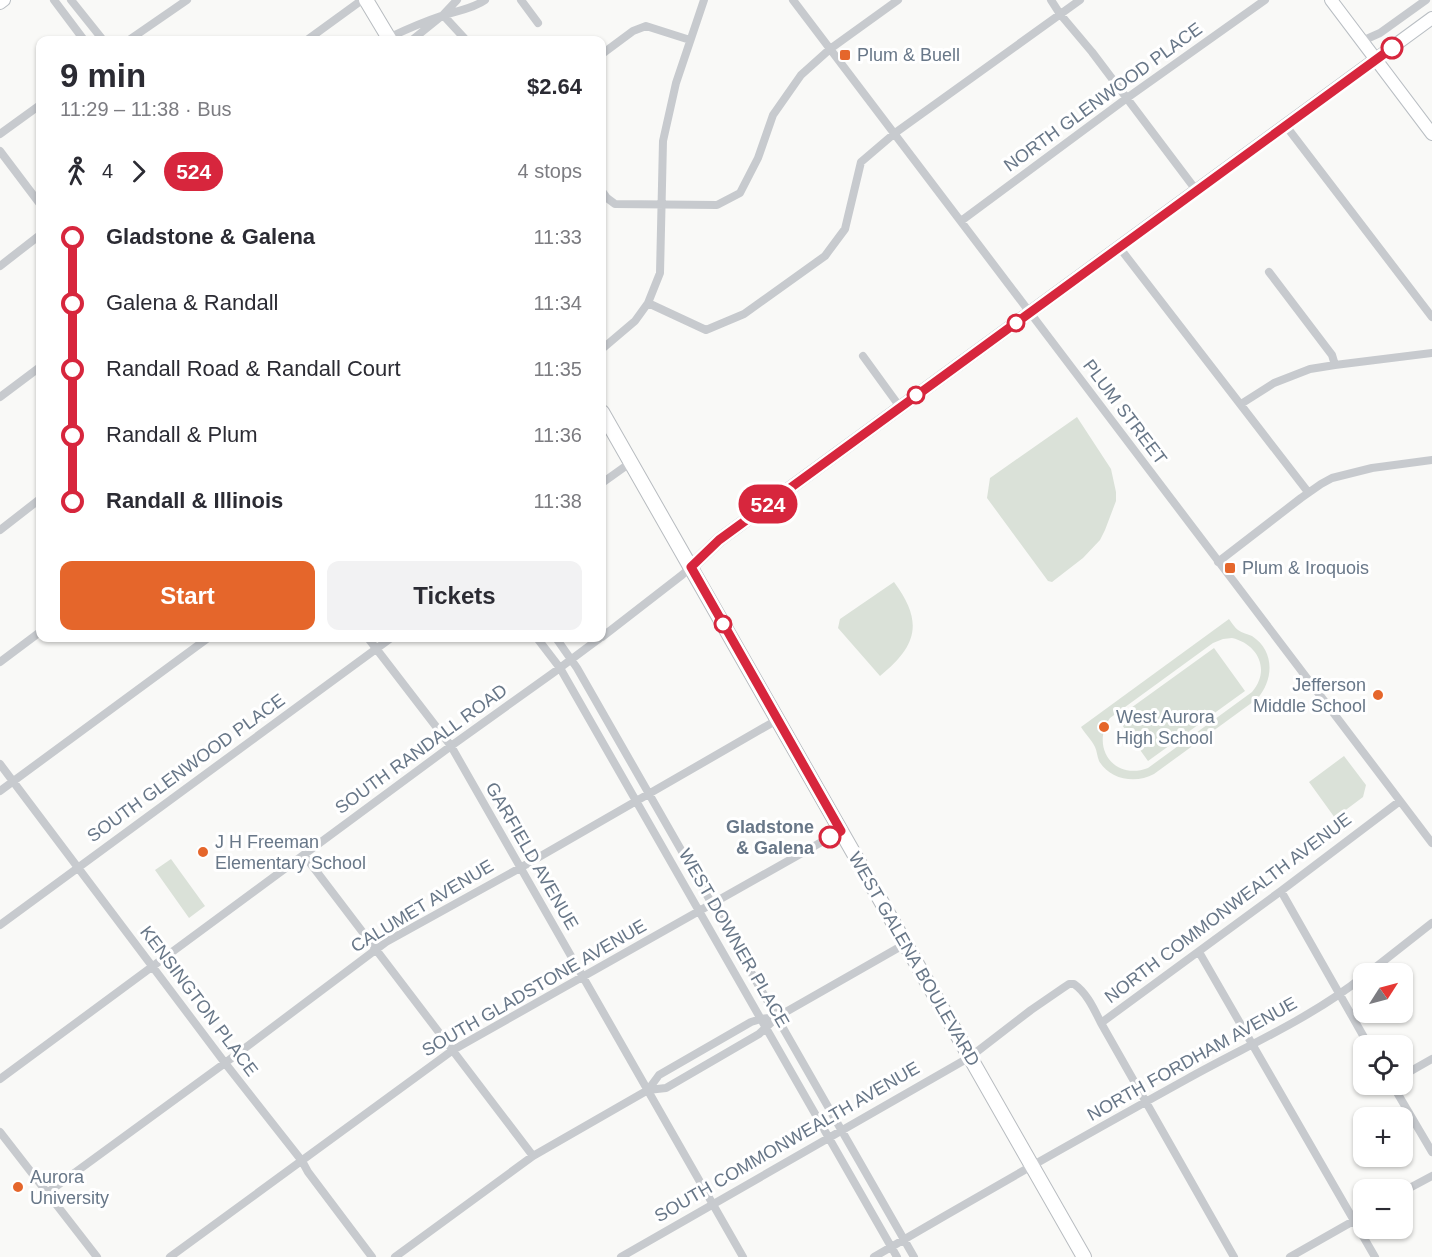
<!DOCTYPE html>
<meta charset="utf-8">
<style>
:root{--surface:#fff;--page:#f2f2f3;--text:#2b2b33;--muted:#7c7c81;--accent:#e5662b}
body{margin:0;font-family:Helvetica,sans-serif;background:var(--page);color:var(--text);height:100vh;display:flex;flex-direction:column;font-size:22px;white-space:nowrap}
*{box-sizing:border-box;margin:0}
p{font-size:20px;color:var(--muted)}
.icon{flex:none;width:33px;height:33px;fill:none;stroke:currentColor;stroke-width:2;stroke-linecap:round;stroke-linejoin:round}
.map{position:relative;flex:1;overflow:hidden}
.details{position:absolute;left:36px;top:36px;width:570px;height:606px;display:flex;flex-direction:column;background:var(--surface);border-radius:12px;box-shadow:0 2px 4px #0004}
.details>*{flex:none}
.badge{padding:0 12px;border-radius:20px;font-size:21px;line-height:39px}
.needle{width:39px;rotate:54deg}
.buttons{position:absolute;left:1353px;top:963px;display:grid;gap:12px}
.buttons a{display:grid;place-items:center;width:60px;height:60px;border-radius:12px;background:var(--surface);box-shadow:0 2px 4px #0004;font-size:30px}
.map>.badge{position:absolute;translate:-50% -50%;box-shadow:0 0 0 3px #fff}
.legs{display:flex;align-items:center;gap:9px;height:66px;padding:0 24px;font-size:20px}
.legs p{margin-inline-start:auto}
.overview{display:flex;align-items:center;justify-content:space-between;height:102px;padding:0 24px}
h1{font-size:33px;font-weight:700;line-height:45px}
.action{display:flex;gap:12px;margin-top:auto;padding:12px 24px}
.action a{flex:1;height:69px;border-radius:12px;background:var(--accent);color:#fff;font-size:24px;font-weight:700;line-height:69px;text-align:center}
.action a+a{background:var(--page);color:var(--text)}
ul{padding:0 24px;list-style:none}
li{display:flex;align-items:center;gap:21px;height:66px;font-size:22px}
li i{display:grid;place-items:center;width:9px;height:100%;margin:0 8px;background:currentColor}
li i::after{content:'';width:15px;height:15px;margin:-8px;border:4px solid;border-radius:50%;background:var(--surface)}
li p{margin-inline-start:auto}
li:first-child i{background:linear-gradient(#0000 50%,currentColor 0)}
li:last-child i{background:linear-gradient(currentColor 50%,#0000 0)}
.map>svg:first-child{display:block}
</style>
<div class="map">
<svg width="1432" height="1257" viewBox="0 0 1432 1257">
<rect width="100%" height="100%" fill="#f9f9f7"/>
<path fill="#dae1d8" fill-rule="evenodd" d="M1077,417L1111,469L1116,492V501L1105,530L1100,540L1083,558L1052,582L1048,581L987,498L990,478Z
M894,582C924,622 917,646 880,676L838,628L840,619Z
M1229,619C1232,623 1235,628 1238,630C1242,633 1248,634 1252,636C1275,651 1274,680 1257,699L1154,774C1136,784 1110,780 1099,761C1097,756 1097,751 1095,747C1092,740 1085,734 1081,727ZM1232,638C1258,644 1271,670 1252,692L1148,768C1114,781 1090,747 1110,718L1213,643L1223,639Z
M1214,648L1245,691L1148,761L1117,718Z
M1344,756L1366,785L1363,797L1335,818L1309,782Z
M171,859L205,906L189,918L155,870Z"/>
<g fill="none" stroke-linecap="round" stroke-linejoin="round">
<defs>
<path id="secondary" d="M1331,0L1432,134
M0,3L4,0
M691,567L719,540L1432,18"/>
<path id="primary" d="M366,0L390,40
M602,412L1084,1257"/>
</defs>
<use href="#secondary" stroke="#b9bec3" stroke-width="14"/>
<use href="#primary" stroke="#b8bcc0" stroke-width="16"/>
<path stroke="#c7cace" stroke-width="8" d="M54,0L84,40
M71,0L103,40
M521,0L538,23
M793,0L1432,843
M1051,0L1060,14L1092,52L1196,190
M443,15L466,40
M388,38C405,30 423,22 441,16C455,11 473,9 485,0
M129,40L187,0
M307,40L362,0
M412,40L443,15L457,0
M1362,41L1380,33L1426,0
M602,54L633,31L646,26L690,40
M1286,126L1432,317
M0,134L40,105
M0,151L40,204
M602,191L607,198L615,204L717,205L740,193L758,158L773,115L801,75L830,49L898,0
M961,221L1127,98L1265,0
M1119,247L1308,492
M0,266L40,235
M1269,272L1332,355L1335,365
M648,303L706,330L744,314L825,256L845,229L861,162L895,133L1080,0
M602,349L635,321L648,303L660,273L663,141L676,83L704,0
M863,356L900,407
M0,397L40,367
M1241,404L1274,383L1310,369L1335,365L1432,353
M602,483L630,463
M0,530L40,499
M1218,562L1301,498L1321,484L1332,478L1372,468L1432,460
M602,637L682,575L691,567
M368,638L451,746L743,1257
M537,638L560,668L897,1257
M556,638L577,668L914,1257
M0,662L40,632
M0,764L225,1063L302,1161L308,1172L372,1257
M0,791L208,638
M304,855L533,1156
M1281,891L1369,1046
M0,925L391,638
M1199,952L1375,1257
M1367,974L1432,923
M1101,1023L1281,891L1400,801
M1402,1076L1432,1059
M0,1079L451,746L553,673L600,638
M1392,1084L1432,1152
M648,1090L666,1088L759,1034L777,1017L905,944
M0,1132L97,1257
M1402,1192L1432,1176
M47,1193L225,1063L386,942L520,868L777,720
M170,1257L453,1050L841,831
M395,1257L533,1156L648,1090L659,1075L751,1022L761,1019L777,1017
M621,1257L970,1057L1031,1010L1063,988L1069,984H1074C1087,993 1094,1009 1101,1023L1234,1257
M874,1257C978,1196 1082,1137 1187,1079C1246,1046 1310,1019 1364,976
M1290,1257L1364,1215"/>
<use href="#secondary" stroke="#fff" stroke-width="12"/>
<use href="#primary" stroke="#fff" stroke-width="14"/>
</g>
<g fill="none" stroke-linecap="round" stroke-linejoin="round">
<defs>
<path id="line-1" d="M830,837L841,831L691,567L719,540L1392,48"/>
</defs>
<use href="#line-1" stroke="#fff" stroke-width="14"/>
<use href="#line-1" stroke="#d7263d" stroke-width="9"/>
</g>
<g fill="#fff" stroke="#d7263d" stroke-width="3">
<circle cx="1392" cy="48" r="10"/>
<circle cx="1016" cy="323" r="8"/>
<circle cx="916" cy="395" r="8"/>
<circle cx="723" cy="624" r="8"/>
<circle cx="830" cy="837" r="10"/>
</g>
<g fill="#e5662b" stroke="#fff" stroke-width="2">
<rect x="839" y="49" width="12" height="12" rx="3"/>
<rect x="1224" y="562" width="12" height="12" rx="3"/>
<circle cx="1378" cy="695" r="6"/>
<circle cx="1104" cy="727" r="6"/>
<circle cx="203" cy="852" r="6"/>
<circle cx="18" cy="1187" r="6"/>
</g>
<g text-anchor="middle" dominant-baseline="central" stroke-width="6" stroke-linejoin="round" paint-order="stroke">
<g font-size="18" fill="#687788" stroke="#fff" text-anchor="start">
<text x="857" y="55">Plum &amp; Buell</text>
<text x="1242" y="568">Plum &amp; Iroquois</text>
<text x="1366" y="685" text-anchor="end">Jefferson<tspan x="1366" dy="21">Middle School</tspan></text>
<text x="1116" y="717">West Aurora<tspan x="1116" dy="21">High School</tspan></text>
<text x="215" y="842">J H Freeman<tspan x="215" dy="21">Elementary School</tspan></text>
<text x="30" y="1177">Aurora<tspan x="30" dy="21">University</tspan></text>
</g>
<g font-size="18" fill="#687788" stroke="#fff">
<text transform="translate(1103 97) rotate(-36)">NORTH GLENWOOD PLACE</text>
<text transform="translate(1125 412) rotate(53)">PLUM STREET</text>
<text transform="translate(421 749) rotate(-36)">SOUTH RANDALL ROAD</text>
<text transform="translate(186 768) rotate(-36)">SOUTH GLENWOOD PLACE</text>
<text transform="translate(532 856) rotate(60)">GARFIELD AVENUE</text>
<text transform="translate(422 906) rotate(-31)">CALUMET AVENUE</text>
<text transform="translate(1228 908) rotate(-37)">NORTH COMMONWEALTH AVENUE</text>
<text transform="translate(734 938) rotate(60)">WEST DOWNER PLACE</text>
<text transform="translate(914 959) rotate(60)">WEST GALENA BOULEVARD</text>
<text transform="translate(534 988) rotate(-30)">SOUTH GLADSTONE AVENUE</text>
<text transform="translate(199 1001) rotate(53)">KENSINGTON PLACE</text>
<text transform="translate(1192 1059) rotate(-29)">NORTH FORDHAM AVENUE</text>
<text transform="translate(787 1142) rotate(-30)">SOUTH COMMONWEALTH AVENUE</text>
</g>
<g font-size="18" font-weight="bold" fill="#687788" stroke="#fff" text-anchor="end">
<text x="814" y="827">Gladstone<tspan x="814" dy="21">&amp; Galena</tspan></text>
</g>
</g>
</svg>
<div class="buttons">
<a><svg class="needle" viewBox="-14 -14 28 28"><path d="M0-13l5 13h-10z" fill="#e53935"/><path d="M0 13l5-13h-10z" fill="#7c7c81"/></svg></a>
<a><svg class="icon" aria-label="locate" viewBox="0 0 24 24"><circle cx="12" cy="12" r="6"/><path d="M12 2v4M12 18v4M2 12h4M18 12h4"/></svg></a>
<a>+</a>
<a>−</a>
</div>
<b class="badge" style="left:768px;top:504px;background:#d7263d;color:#fff">524</b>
<section class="details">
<div class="overview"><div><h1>9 min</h1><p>11:29 – 11:38 · Bus</p></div><b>$2.64</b></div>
<div class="legs"><svg class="icon" aria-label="walk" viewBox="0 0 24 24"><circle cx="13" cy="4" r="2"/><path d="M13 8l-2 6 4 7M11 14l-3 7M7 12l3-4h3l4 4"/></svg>4<svg class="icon" aria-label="forward" viewBox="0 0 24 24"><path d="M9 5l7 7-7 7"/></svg><b class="badge" style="background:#d7263d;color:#fff">524</b><p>4 stops</p></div>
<ul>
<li><i style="color:#d7263d"></i><b>Gladstone &amp; Galena</b><p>11:33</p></li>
<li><i style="color:#d7263d"></i><span>Galena &amp; Randall</span><p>11:34</p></li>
<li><i style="color:#d7263d"></i><span>Randall Road &amp; Randall Court</span><p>11:35</p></li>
<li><i style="color:#d7263d"></i><span>Randall &amp; Plum</span><p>11:36</p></li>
<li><i style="color:#d7263d"></i><b>Randall &amp; Illinois</b><p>11:38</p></li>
</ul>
<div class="action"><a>Start</a><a>Tickets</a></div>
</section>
</div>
